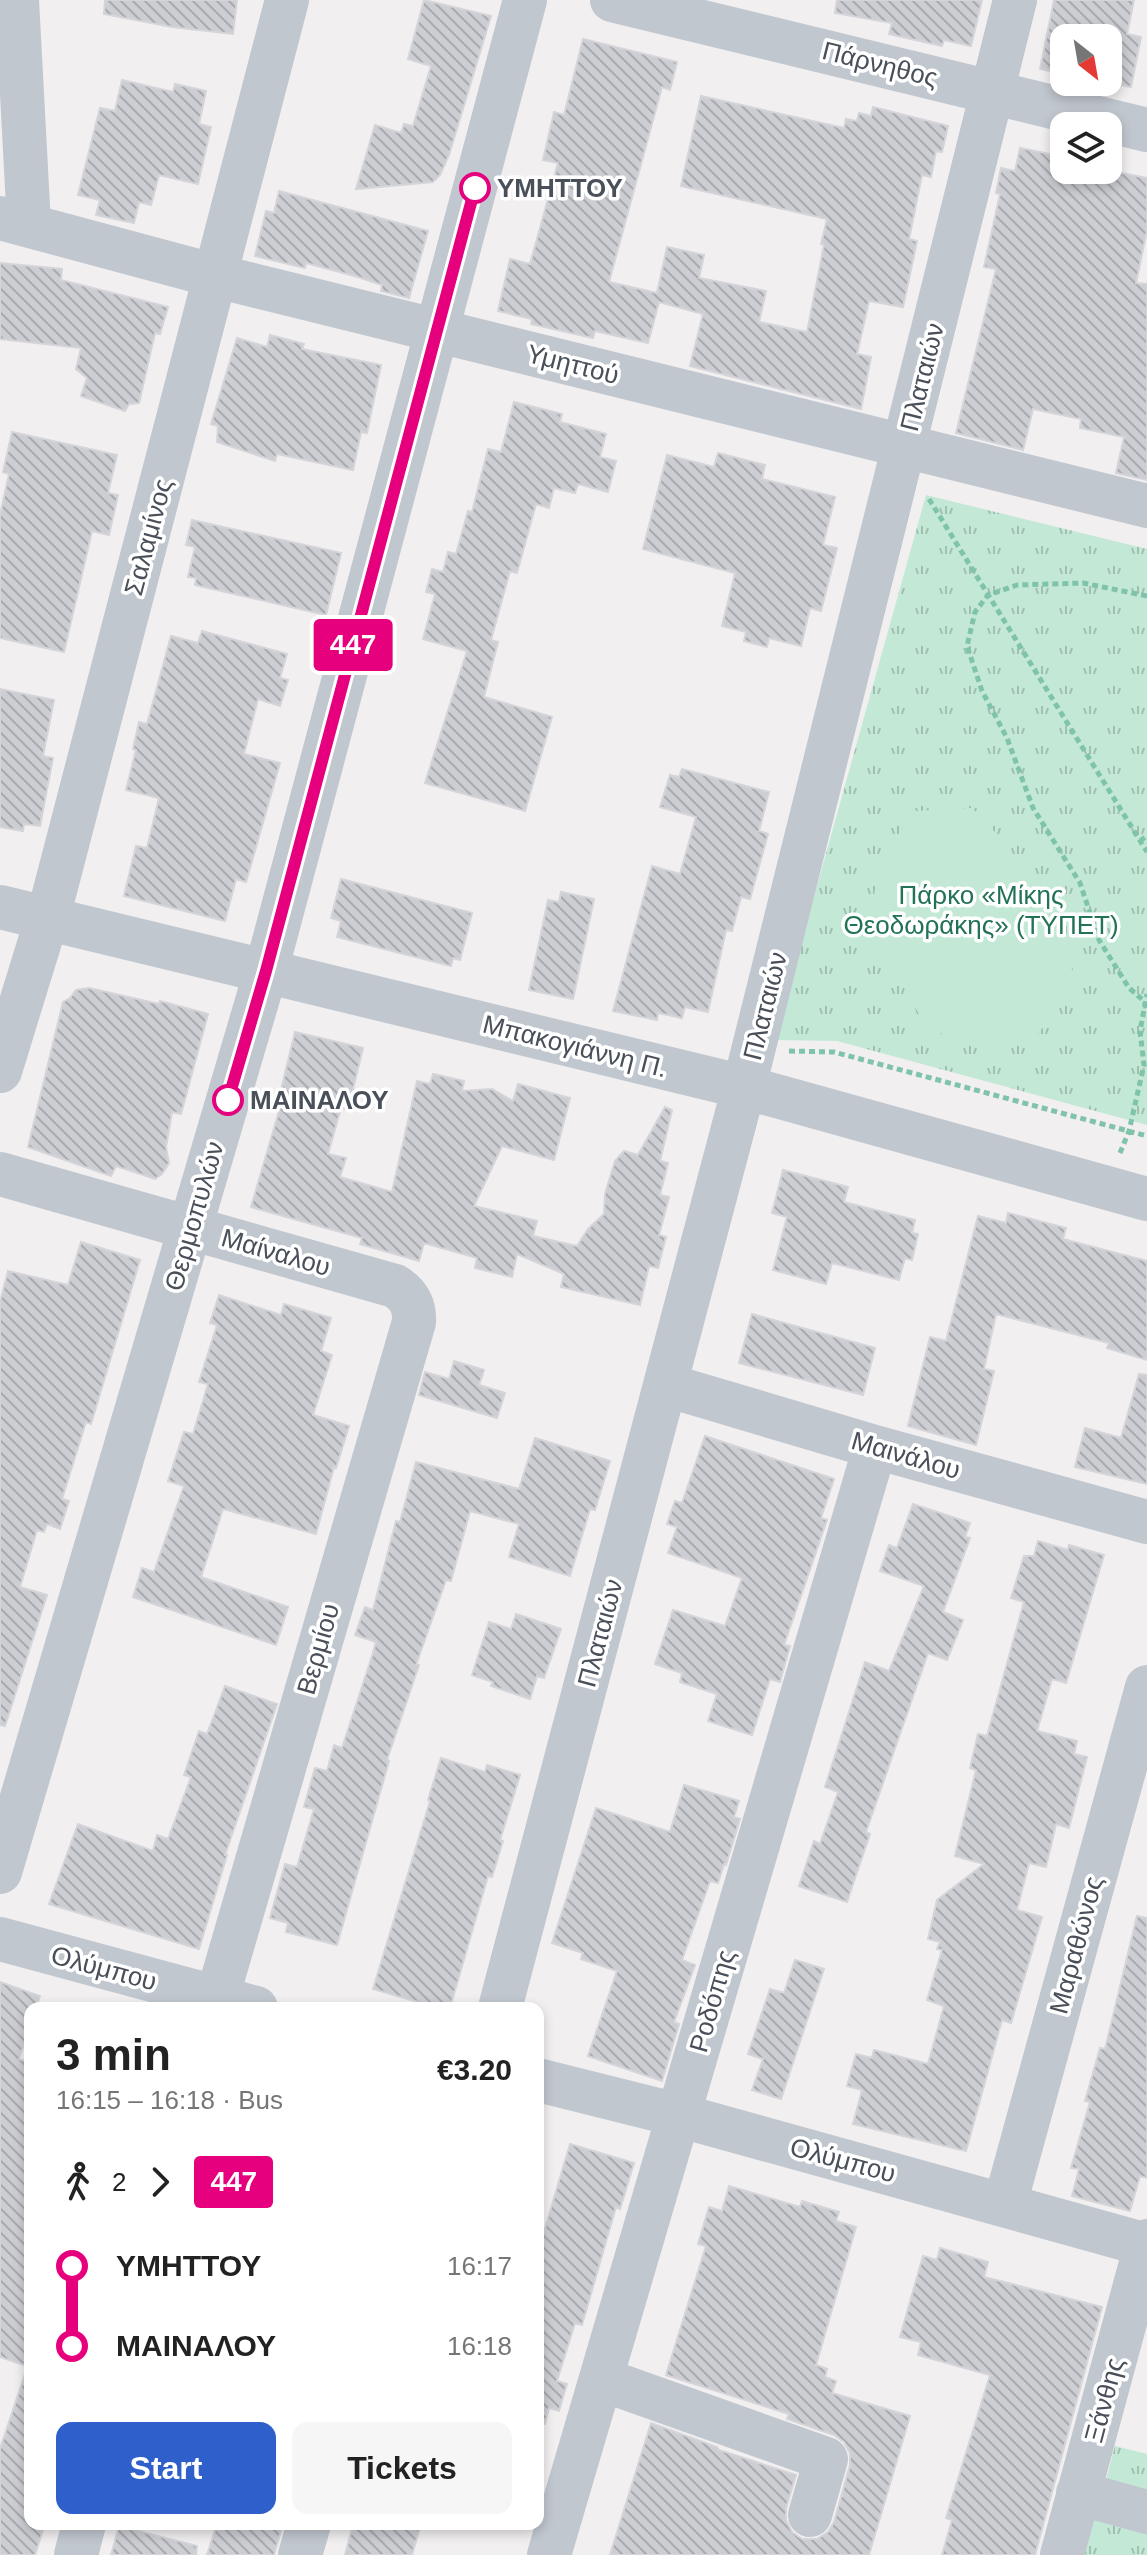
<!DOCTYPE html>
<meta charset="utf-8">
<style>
:root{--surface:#fff;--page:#f6f6f6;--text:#222;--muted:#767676;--accent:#2f5fcb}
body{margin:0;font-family:Helvetica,sans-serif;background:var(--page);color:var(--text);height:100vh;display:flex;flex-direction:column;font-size:30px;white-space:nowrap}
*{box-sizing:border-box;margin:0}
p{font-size:26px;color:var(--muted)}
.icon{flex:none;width:44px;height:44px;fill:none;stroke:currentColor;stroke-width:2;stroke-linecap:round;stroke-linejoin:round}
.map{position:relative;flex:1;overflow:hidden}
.sheet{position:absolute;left:24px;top:2002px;width:520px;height:528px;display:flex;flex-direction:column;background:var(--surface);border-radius:16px;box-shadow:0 4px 12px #0003}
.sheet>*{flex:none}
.badge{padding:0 16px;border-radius:6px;font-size:28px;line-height:52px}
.needle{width:52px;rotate:149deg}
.controls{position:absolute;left:1050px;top:24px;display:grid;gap:16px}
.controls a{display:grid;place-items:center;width:72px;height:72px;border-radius:16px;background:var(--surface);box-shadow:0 4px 12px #0003;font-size:40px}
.map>.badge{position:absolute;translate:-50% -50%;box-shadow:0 0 0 4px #fff}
.legs{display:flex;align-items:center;gap:12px;height:88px;padding:0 32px;font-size:26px}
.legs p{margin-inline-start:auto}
.summary{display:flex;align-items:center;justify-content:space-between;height:136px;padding:0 32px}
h1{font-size:44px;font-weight:800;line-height:60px}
.action{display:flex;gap:16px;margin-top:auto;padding:16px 32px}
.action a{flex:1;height:92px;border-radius:16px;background:var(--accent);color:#fff;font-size:32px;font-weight:800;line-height:92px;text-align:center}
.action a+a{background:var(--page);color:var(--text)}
ul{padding:0 32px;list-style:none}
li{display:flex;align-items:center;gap:28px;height:80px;font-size:30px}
li i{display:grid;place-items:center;width:12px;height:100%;margin:0 10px;background:currentColor}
li i::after{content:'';width:20px;height:20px;margin:-10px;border:6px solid;border-radius:50%;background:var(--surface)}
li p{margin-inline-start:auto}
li:first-child i{background:linear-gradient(#0000 50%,currentColor 0)}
li:last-child i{background:linear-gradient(currentColor 50%,#0000 0)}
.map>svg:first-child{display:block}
</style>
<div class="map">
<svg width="1147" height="2555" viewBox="0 0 1147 2555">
<defs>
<pattern id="park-tufts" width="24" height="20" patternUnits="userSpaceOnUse" patternTransform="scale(2)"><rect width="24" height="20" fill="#c3e9d6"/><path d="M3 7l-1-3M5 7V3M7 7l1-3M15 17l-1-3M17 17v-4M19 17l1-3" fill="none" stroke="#a0bfb1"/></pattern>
<pattern id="building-back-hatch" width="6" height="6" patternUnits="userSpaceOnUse" patternTransform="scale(2)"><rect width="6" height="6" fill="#ccced3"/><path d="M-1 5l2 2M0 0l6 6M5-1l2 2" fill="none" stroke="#a8aaae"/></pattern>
</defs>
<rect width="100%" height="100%" fill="#f1efef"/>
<path fill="url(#park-tufts)" d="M926,495L1147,549V1125L837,1041L774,1040Z
M1115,2446L1147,2454V2502L1103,2491Z
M1095,2513L1147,2528V2555H1084Z"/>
<path fill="#c3e9d6" d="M972,808C1023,859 1053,903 1073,973L1055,1011L1035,1038L1005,1043H958L924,1023L893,968L870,919L879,866L914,811Z"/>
<path fill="url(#building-back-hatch)" stroke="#d4d4d9" stroke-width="2" d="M105,0H237L233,34L172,27L104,14Z
M424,0L491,16L449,155L440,175L433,182L356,189L375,125L401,133L404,124L413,126L431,66L408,59Z
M837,0H982L971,46L944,40L942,46L889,34L892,23L835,13Z
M1054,0H1134L1127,34L1141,37L1131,87L1106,82H1108V38H1064V74L1040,69Z
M583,39L677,62L670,90L662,87L609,282L657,293L667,247L704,255L699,278L766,291L759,322L807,332L824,245L821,244L827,219L681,186L701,96L844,128L846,119L857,121L859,113L871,116L873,107L948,126L942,152L936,151L931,177L922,175L909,239L917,241L903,307L869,301L857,354L871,357L861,409L690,366L703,314L659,302L648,343L595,331L593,338L531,324L532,319L498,311L510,259L530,264L558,163L543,160L554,112L564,115Z
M122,80L173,92L175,84L206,91L199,124L211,127L198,184L159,175L151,205L139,202L134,223L96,215L100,200L78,195L100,108L115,111Z
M1020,148L1055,155L1054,162L1064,164V170H1106L1147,178V230L1136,283L1147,284V480L1116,473L1124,437L1080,428L1081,419L1033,409L1023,450L956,433L996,269L984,267L1000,194L996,193L1001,168L1015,171Z
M279,191L428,231L409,298L381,291L382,285L358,277L306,263L305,268L255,256L266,211L274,213Z
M0,263L62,269L61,280L168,307L160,334L155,333L139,403L129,404L125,411L81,396L87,378L76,369L81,348L0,339Z
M270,335L304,344L302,349L381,365L367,433L361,432L353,470L277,454L275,461L217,442L218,426L211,424L237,338L267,347Z
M514,402L562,414L560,422L606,434L600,457L616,461L608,492L578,484L575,493L554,488L549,508L536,504L517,573L510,571L491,640L498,642L484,697L552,717L525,811L425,783L467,651L423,639L435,594L426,592L432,569L443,572L448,552L456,554L468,511L472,512L488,449L501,452Z
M12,432L117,455L108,493L118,495L109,535L92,531L64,652L0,638V515L9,474L3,472Z
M718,453L765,465L762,479L835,497L823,545L837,548L821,611L810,608L801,646L769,638L767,647L744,641L746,632L722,626L735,573L643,549L667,455L714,467Z
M192,520L341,553L326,615L195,585L196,578L188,577L195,547L186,545Z
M202,631L287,654L280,678L288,680L280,706L258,699L244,754L280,763L246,882L236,879L225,921L124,896L136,846L147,848L159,798L126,790L136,750L133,749L139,722L147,724L171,636L198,643Z
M0,689L54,700L43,756L53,758L40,826L24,824L23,831L0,827Z
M682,769L769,792L759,831L768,834L750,899L741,897L732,931L726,930L708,1012L685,1007L682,1018L658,1013L657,1020L613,1011L652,866L680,874L696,817L660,807L670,775L679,777Z
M341,879L472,913L460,960L453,958L451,966L337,937L341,921L331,918Z
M561,892L594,899L573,999L529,990L548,900L559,902Z
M89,988L159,1004L160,1001L208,1014L181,1114L172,1112L166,1147L169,1163L162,1174L155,1179L116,1166L111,1176L28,1147L63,1002L70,998L76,990Z
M295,1032L363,1048L348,1110L341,1108L328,1154L346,1158L340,1177L392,1192L417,1081L430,1084L433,1074L464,1081L462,1091L492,1089L513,1101L518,1084L570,1098L554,1160L502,1146L474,1206L537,1221L533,1236L577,1246L588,1229L604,1214L605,1194L615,1161L624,1151L638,1155L665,1107L672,1110L660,1161L668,1163L660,1195L669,1197L659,1235L666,1237L658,1268L649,1266L640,1305L561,1287L564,1274L517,1254L512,1277L475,1268L477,1258L424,1243L419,1261L360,1244L362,1238L251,1207L284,1094H280Z
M783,1170L848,1187L844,1202L915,1220L912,1233L918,1234L912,1260L905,1258L899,1280L832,1263L826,1284L773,1270L787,1217L772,1213Z
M1008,1213L1066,1228L1063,1239L1147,1261V1360L1107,1348L1109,1343L996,1314L984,1369L994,1371L976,1445L908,1426L930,1337L946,1341L978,1216L1006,1223Z
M81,1242L140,1260L91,1424L86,1422L62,1499L69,1501L60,1529L47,1524L44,1532L37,1530L20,1587L47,1595L5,1726L0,1725V1302L8,1271L68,1285Z
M219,1295L281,1315L284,1304L331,1318L321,1351L332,1355L313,1415L349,1426L336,1468L334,1467L316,1534L223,1509L201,1577L288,1607L276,1645L133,1597L142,1568L154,1572L184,1486L168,1481L184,1432L193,1434L208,1384L199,1382L217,1325L210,1323Z
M752,1314L875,1348L863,1395L739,1363Z
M454,1361L484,1370L479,1385L505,1393L497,1418L419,1395L425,1372L449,1379Z
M1139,1374L1147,1375V1484L1075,1467L1085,1428L1121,1438Z
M705,1436L834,1479L821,1518L827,1520L784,1645L790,1646L780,1682L770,1679L752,1735L708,1721L717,1694L680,1682L682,1673L655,1664L673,1610L725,1626L742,1578L668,1553L677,1527L667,1524L675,1501L682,1503Z
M535,1438L610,1461L595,1510L590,1509L570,1576L509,1557L519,1524L470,1511L451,1581L446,1580L416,1665H419L387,1760L389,1761L337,1945L286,1932L288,1923L270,1918L285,1864L297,1867L314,1809L304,1807L315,1768L327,1771L334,1745L342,1748L372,1656L376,1642L355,1635L365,1607L373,1610L396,1521L400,1522L416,1462L519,1489Z
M913,1504L970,1523L965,1537L970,1538L943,1612L963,1620L947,1660L928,1653L866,1832L870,1834L847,1902L799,1886L814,1841L820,1844L838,1792L825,1787L865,1662L889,1671L924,1586L880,1571L889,1545L897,1548Z
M1038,1541L1068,1550L1069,1545L1104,1555L1066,1683L1052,1679L1037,1731L1077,1741L1074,1754L1087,1757L1069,1828L1056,1824L1046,1867L1029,1863L1017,1910L1042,1917L1011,2023L1002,2020L966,2151L853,2124L862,2090L847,2086L856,2054L872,2058L874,2050L928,2064L944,2006L927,2000L942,1950L937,1949L940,1942L928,1939L937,1900L984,1864L955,1856L976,1770L970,1768L978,1734L987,1736L1024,1602L1011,1598L1024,1556H1034Z
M516,1614L561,1629L544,1678L537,1676L530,1699L491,1686L493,1682L472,1675L489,1622L511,1629Z
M225,1686L277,1704L225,1855H227L199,1949L49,1904L78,1824L153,1851L157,1835L168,1839L191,1777L184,1775L199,1731L207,1734Z
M441,1758L485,1772L487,1765L520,1775L500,1840L503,1841L492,1877L488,1876L450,2008H416L418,2002L373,1989L430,1801L428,1800Z
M684,1785L739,1801L734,1817L740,1819L726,1865L724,1864L718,1883L710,1881L682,1960L695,1965L674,2022L679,2024L662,2081L588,2056L617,1971L581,1959L583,1953L552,1943L596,1808L670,1832Z
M1137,1916L1147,1918V2178L1140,2176L1130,2211L1072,2196L1079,2169L1071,2168L1090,2102L1085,2101L1100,2048L1105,2049Z
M795,1960L824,1969L781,2099L752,2090L763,2059L748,2054L770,1989L784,1993Z
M0,1982L40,1996L36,2008H30V2026L19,2059L30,2063V2367L0,2357Z
M570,2144L634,2163L620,2209L616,2207L582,2325L575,2323L557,2381L567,2384L559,2411L549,2408L545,2424L538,2423V2252Z
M729,2186L800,2207L802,2201L839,2212L836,2221L856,2227L816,2365L827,2369L825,2377L836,2381L832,2393L910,2416L869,2555H610L651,2423L717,2447L719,2450L796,2475L786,2508V2520L792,2532L802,2539H817L828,2532L834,2522L850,2465V2453L844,2442L834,2435L787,2419L789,2414L666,2375L706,2246L698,2244L709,2207L722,2211Z
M940,2248L988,2262L984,2277L1102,2307L1035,2555H942L952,2520L946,2518L990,2375L918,2355L921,2342L900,2337L923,2256L937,2260Z
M25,2374H30V2524H45L35,2555H0V2449Z
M217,2524H283L274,2555H207Z
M353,2524H421L412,2555H345Z
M119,2526L197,2546L196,2555H111Z"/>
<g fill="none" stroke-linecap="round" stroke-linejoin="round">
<path stroke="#7fc3aa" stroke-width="5" stroke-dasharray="6 4" stroke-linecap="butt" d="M929,499L1147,852
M1147,596L1083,583L1017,585L988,595L975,612L967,646L982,691L1007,738L1033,808L1080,883L1099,940L1129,988L1144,1001L1147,1011
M1140,841L1147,836
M789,1051L834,1052L1147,1136
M1120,1153L1129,1131L1144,1065L1140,1031L1147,994"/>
<path stroke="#c1c7cf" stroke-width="44" d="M17,0L29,225
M612,0L1147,130
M0,218L216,276L1147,506
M0,907L744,1087L1147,1199
M0,1071L52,902L287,0
M0,1174L395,1286C409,1295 415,1305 414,1322L217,1998
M666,1385L875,1447L1147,1522
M0,1872L266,971L525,0
M0,1939L256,2008
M500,2008L744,1087L1015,0
M538,2080L678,2115L1147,2245
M1005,2204L1147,1687
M601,2379L826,2459L810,2515
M1078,2493L1147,2512
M76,2555L84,2524
M300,2555L309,2524
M549,2555L875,1447
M1062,2555L1147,2241"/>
</g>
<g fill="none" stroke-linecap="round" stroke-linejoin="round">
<defs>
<path id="line-1" d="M228,1100L266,971L475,188"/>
</defs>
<use href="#line-1" stroke="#fff" stroke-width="18"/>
<use href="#line-1" stroke="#e6007e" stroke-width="12"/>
</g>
<g fill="#fff" stroke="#e6007e" stroke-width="4">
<circle cx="475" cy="188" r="14"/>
<circle cx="228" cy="1100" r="14"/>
</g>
<g text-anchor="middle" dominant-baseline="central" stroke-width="7" stroke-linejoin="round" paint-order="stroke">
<g font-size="26" fill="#49505a" stroke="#fff">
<text transform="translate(880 64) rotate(14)">Πάρνηθος</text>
<text transform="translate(573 364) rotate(14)">Υμηττού</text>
<text transform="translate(922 377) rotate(-76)">Πλαταιών</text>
<text transform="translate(148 537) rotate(-75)">Σαλαμίνος</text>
<text transform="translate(765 1006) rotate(-76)">Πλαταιών</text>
<text transform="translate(575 1046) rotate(14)">Μπακογιάννη Π.</text>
<text transform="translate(194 1216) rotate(-74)">Θερμοπυλών</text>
<text transform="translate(276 1252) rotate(16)">Μαίναλου</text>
<text transform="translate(906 1455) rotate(16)">Μαινάλου</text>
<text transform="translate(600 1633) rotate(-75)">Πλαταιών</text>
<text transform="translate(318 1649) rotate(-74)">Βερμίου</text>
<text transform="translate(1076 1945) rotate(-75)">Μαραθώνος</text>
<text transform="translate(104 1968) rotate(15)">Ολύμπου</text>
<text transform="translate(712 2001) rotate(-74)">Ροδόπης</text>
<text transform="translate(843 2160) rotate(15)">Ολύμπου</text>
<text transform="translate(1104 2400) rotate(-75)">Ξάνθης</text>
</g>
<g font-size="26" font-weight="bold" fill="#49505a" stroke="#fff" text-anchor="start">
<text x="497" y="188">ΥΜΗΤΤΟΥ</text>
<text x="250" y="1100">ΜΑΙΝΑΛΟΥ</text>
</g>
<g font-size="26" fill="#227255" stroke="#fff">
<text x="981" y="895">Πάρκο «Μίκης<tspan x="981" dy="30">Θεοδωράκης» (ΤΥΠΕΤ)</tspan></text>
</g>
</g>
</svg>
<div class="controls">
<a><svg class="needle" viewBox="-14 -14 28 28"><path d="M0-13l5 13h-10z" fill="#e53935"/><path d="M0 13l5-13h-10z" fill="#767676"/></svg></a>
<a><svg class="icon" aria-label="layers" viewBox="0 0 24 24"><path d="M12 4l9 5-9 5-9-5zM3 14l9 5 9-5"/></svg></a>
</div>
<b class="badge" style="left:353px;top:645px;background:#e6007e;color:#fff">447</b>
<section class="sheet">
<div class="summary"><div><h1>3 min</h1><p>16:15 – 16:18 · Bus</p></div><b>€3.20</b></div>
<div class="legs"><svg class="icon" aria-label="walk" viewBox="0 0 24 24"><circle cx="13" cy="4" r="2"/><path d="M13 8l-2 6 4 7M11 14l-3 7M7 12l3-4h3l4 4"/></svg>2<svg class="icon" aria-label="forward" viewBox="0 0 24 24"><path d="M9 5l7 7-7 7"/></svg><b class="badge" style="background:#e6007e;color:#fff">447</b></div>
<ul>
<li><i style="color:#e6007e"></i><b>ΥΜΗΤΤΟΥ</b><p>16:17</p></li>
<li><i style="color:#e6007e"></i><b>ΜΑΙΝΑΛΟΥ</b><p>16:18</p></li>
</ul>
<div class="action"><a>Start</a><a>Tickets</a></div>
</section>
</div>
